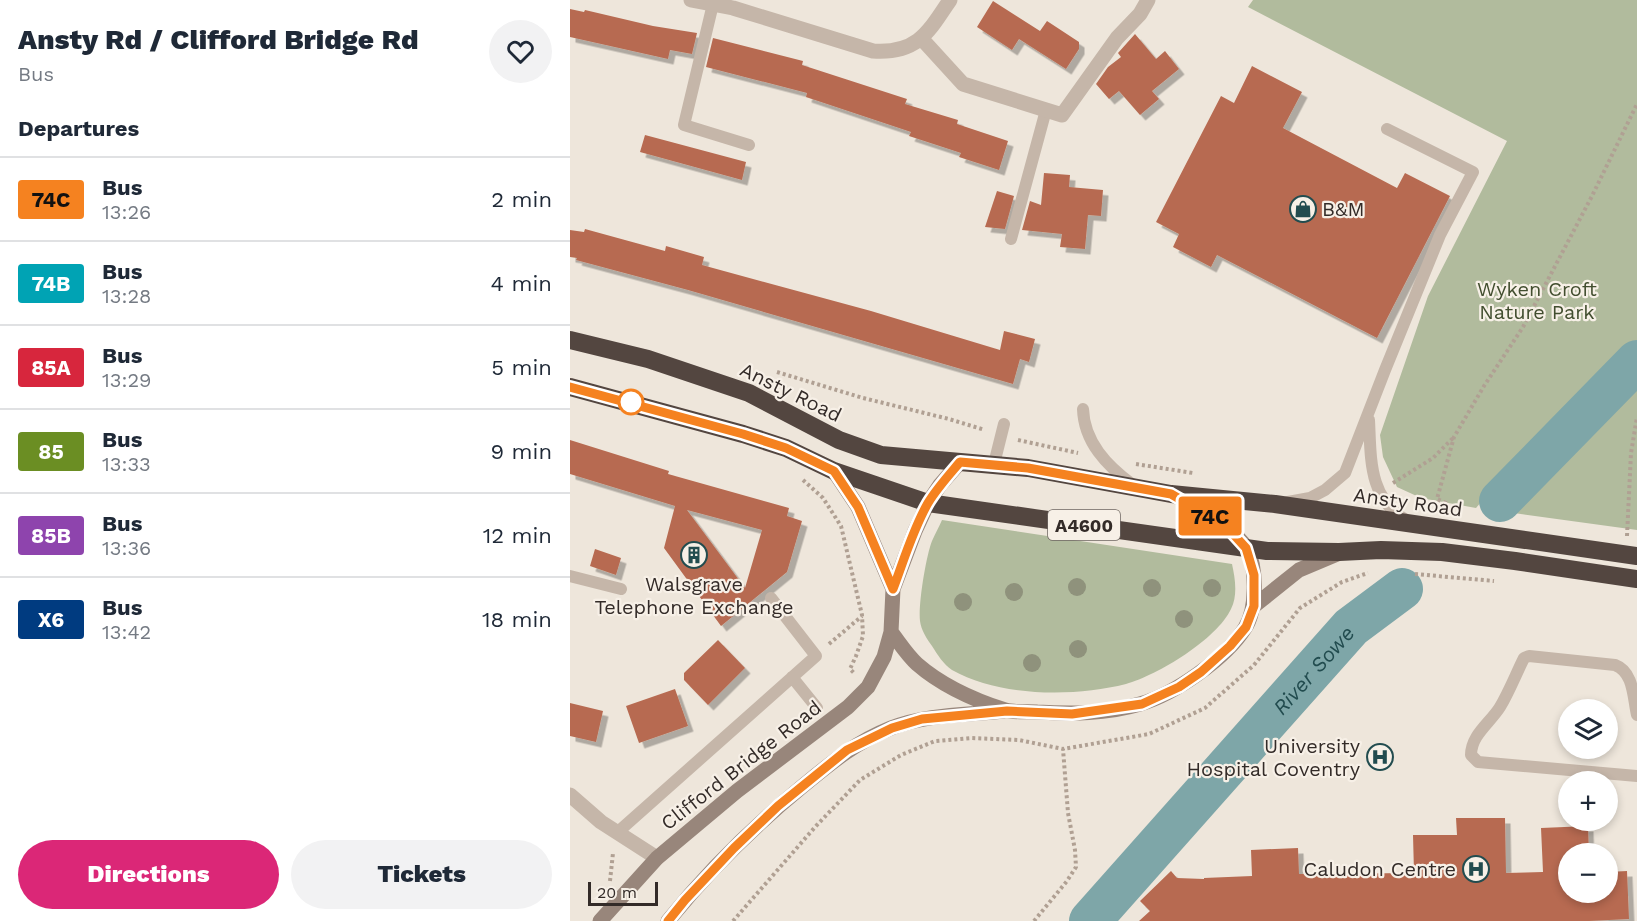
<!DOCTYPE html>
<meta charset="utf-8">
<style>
:root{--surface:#fff;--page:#f2f2f3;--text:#1f2937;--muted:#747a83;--line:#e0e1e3;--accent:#db2777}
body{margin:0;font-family:"Work Sans",sans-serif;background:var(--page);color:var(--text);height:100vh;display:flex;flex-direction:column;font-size:22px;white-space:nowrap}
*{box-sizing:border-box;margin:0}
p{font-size:20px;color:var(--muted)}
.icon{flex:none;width:33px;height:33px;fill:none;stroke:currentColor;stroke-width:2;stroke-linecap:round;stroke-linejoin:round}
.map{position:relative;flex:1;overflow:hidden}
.sheet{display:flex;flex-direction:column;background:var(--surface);width:570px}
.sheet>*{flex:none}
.badge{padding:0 12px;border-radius:4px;font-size:21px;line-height:39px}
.fabs{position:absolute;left:988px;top:699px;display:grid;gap:12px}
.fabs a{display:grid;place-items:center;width:60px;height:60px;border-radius:50%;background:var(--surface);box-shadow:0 3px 9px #0003;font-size:30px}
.scale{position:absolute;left:18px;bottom:15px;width:70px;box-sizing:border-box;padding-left:6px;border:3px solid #332b28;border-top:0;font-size:16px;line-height:21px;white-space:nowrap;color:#332b28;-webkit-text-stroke:4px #f7f0e7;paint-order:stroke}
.map>.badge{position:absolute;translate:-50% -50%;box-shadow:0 0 0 3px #fff}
h2{padding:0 18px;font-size:22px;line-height:54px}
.round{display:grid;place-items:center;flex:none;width:63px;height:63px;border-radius:32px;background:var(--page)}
.summary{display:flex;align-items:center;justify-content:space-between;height:102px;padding:0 18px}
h1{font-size:28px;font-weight:800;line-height:45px}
.button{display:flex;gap:12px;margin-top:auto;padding:12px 18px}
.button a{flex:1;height:69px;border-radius:36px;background:var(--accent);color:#fff;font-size:24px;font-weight:800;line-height:69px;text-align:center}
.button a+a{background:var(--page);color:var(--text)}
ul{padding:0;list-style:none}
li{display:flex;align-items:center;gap:18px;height:84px;padding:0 18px;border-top:2px solid var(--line)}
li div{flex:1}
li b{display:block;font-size:22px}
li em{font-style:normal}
li .badge{min-width:66px;font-weight:700;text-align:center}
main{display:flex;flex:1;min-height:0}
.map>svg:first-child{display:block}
</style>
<main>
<section class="sheet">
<div class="summary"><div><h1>Ansty Rd / Clifford Bridge Rd</h1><p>Bus</p></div><a class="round"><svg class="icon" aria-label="heart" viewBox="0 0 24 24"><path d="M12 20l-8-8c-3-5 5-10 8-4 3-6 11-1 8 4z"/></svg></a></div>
<h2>Departures</h2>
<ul>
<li><span class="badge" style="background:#f58220;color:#111">74C</span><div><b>Bus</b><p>13:26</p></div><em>2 min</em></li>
<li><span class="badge" style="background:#00a3b4;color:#fff">74B</span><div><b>Bus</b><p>13:28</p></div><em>4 min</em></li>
<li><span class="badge" style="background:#d7263d;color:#fff">85A</span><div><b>Bus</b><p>13:29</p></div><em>5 min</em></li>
<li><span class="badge" style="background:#6b8e23;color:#fff">85</span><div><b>Bus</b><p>13:33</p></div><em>9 min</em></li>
<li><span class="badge" style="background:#8e44ad;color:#fff">85B</span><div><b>Bus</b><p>13:36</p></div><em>12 min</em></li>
<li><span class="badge" style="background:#003b80;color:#fff">X6</span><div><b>Bus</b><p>13:42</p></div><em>18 min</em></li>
</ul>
<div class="button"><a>Directions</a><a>Tickets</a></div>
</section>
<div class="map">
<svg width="1067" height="921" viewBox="0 0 1067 921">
<defs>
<filter id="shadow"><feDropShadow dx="5.5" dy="5.5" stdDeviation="0" flood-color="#0004"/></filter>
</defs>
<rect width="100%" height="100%" fill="#eee6db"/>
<path fill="#b1bb9d" d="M683,0H1067V342L944,463L906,508L851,498L827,487L813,457L810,435L858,296L937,141L678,7Z
M1067,380V530L944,513L1033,421Z
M372,520L662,564C665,578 668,595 661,609C647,639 588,675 556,684C504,697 430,697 382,670C374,665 367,654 362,646C357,639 351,630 350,621C348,605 356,556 362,541C365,534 369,527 372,520Z"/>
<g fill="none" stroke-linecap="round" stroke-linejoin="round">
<g stroke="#7ea6a8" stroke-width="42">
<path d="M930,501L1067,361"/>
<path id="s1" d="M520,921L781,627L832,589"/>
</g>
</g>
<path fill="#b76b51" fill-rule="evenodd" filter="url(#shadow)" d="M423,1L470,31L477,21L509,42V49L496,69L449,39L442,50L407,27Z
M0,9L14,12L15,10L83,26L127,33L122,54L100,50L98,59L0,37Z
M565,34L586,59L595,51L609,69L582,91L589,99L570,115L549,91L539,99L526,84L538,67L551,57L548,53Z
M143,38L233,61L232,65L337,99L335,104L388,120L387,124L438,141L429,170L389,157L391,153L339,136L341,132L236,97L237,93L136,67Z
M682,66L732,92L713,128L827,188L835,173L880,196L807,338L647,255L641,267L603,247L609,234L586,222L651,96L664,103Z
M75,135L176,162L172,180L70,152Z
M474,173L500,175L499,187L533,190L531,216L518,215L515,249L490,247L492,234L452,230L460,201L471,205Z
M427,191L444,196L435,229L415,227Z
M15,229L95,251L96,246L134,257L132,265L301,311L430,350L434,331L465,339L459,362L450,359L443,384L118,290L6,260L7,258L0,257V230L14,232Z
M0,440L99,471L98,474L219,508L217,516L232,521L217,572L151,626L94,548L105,506L0,474ZM117,510L192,530L175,588Z
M25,549L51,558L46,575L20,566Z
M148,640L175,668L138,705L114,680V673Z
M105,689L118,726L69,743L56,706Z
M0,703L33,711L26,742L0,736Z
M886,818H935L936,873L973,872L971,828L1018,826L1019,854H999V892H1038V872L1057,871L1059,919L1019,921H569L580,911L570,901L601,871L607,878L634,879V878L682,876L681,850L728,848L729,874L844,873L843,835H887Z"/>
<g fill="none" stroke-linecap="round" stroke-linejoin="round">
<path stroke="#b0a093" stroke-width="4" stroke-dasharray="3 3" stroke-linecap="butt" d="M207,372L293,398L379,419L415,430
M448,440L508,453
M566,464L623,473
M233,480L253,498L271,526L292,615L293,636L286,656L280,669L284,673
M823,483L863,458L884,437
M875,509L876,503L867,499L884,437L914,386L953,327L1022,196L1067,104
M1057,536L1061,453L1067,417
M845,574L924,581
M259,644L292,616
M40,881L43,853
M163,921L246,826L290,780L331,755L365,741L401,738L449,740L493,749L579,734L635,708L684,665L730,608L772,582L798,573
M464,921L497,881L506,867L505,850L498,813L493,749"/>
<path stroke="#c5b6a9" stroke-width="12" d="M143,4L114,125L179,145
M441,239L476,110
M513,409C514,442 537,466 563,485
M799,420C801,458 798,500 838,521
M424,464L434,424
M718,502L740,498L755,490L775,473L815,370L870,235L903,172L817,129
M0,576L51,589
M222,677L247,708
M1067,715C1063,698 1064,672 1045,665L959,656L954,658C946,674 939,692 930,707C920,723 901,735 901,755L908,762L1067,776
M45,831H49L246,656L201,598"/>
<path stroke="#c5b6a9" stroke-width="15" d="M121,0L163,8L303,51C347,54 358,33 380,0
M351,38L393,84L492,115L547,38L570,14L578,0
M0,795L31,822L87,858"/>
<path stroke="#98867b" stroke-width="15" d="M264,471L288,507L323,589
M684,606L729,570L767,554
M321,632C329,642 337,655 347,664C371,685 404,700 435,710C445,713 457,711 467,712C502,714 536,714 570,704C605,694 656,658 675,628C687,609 687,568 677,549C664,526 626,508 604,495
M30,921L87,858L167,791L278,707L298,687L314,657L321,632L323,589L345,531L358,503L370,485L390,462
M98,921C138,871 184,826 234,785C262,762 286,742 321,728C356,714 397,715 434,711"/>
<path stroke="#534640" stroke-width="18" d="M0,340L78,359L179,393L269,440L311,455L458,468L601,494L705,504L1067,556
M0,387L173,434L216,448L264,471L358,503L697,551L769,552L811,550L872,552L945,561L1067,579"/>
</g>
<g fill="#8f927c">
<circle cx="507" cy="587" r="9"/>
<circle cx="582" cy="588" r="9"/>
<circle cx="642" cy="588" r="9"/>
<circle cx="444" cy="592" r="9"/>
<circle cx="393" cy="602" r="9"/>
<circle cx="614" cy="619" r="9"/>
<circle cx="508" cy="649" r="9"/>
<circle cx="462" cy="663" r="9"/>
</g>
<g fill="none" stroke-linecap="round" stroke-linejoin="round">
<defs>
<path id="line" d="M0,387L173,434L216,448L264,471L288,507L323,589C334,560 343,529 358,503C367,488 379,475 390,462L458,468L601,494L655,525L676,548L684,575V606L676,627L660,646L631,672L609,687L572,704L502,714L437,711L352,719L322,728L277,750L208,806L164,848L115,900L98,921"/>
</defs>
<use href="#line" stroke="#fff" stroke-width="14"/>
<use href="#line" stroke="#f58220" stroke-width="9"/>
</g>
<defs>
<symbol id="shop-ring" viewBox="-11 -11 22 22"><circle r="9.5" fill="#f7f0e7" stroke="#224c4f" stroke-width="1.5"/><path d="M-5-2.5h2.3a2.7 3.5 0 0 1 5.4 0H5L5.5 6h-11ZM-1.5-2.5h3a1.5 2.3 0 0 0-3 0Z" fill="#224c4f"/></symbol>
<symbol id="building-ring" viewBox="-11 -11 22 22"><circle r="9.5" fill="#f7f0e7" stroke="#224c4f" stroke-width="1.5"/><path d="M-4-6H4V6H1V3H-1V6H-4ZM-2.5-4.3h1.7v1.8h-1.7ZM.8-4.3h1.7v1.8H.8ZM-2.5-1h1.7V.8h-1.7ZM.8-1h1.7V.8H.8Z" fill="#224c4f"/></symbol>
<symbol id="hospital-ring" viewBox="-11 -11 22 22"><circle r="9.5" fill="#f7f0e7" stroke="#224c4f" stroke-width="1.5"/><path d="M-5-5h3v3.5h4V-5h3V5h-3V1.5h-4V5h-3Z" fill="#224c4f"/></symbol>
</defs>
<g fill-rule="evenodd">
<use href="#shop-ring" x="718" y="194" width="30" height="30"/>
<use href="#building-ring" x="109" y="540" width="30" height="30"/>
<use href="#hospital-ring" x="795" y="742" width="30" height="30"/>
<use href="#hospital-ring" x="891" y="854" width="30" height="30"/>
</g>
<circle fill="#fff" stroke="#f58220" stroke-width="3" cx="61" cy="402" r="12"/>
<g text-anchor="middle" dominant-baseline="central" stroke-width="4.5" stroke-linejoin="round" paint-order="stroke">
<rect fill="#f7f0e7" stroke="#6e6661" stroke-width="1.5" x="478" y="510" width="72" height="30" rx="4.5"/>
<g font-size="18" font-weight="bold" fill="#332b28">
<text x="514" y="525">A4600</text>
</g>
<g font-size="20" fill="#332b28" stroke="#f7f0e7" text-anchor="end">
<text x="752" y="209" text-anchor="start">B&amp;M</text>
<text x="124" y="584" text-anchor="middle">Walsgrave<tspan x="124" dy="23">Telephone Exchange</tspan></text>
<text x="790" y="746">University<tspan x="790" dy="23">Hospital Coventry</tspan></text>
<text x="886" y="869">Caludon Centre</text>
</g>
<g font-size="20" fill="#424e2f" stroke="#f7f0e7">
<text x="967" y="289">Wyken Croft<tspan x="967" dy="23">Nature Park</tspan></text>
</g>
<g font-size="20" fill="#332b28" stroke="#f7f0e7">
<text transform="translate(221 392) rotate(26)">Ansty Road</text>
<text transform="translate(838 502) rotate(8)">Ansty Road</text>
<text transform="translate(171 765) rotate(-38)">Clifford Bridge Road</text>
</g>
<g font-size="21" font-style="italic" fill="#224c4f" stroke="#f7f0e7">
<text stroke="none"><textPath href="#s1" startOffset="336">River Sowe</textPath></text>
</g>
</g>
</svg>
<div class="fabs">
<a><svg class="icon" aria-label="layers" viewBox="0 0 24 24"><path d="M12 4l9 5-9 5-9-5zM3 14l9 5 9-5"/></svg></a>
<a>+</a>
<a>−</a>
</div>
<div class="scale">20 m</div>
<b class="badge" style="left:640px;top:516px;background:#f58220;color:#111">74C</b>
</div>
</main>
